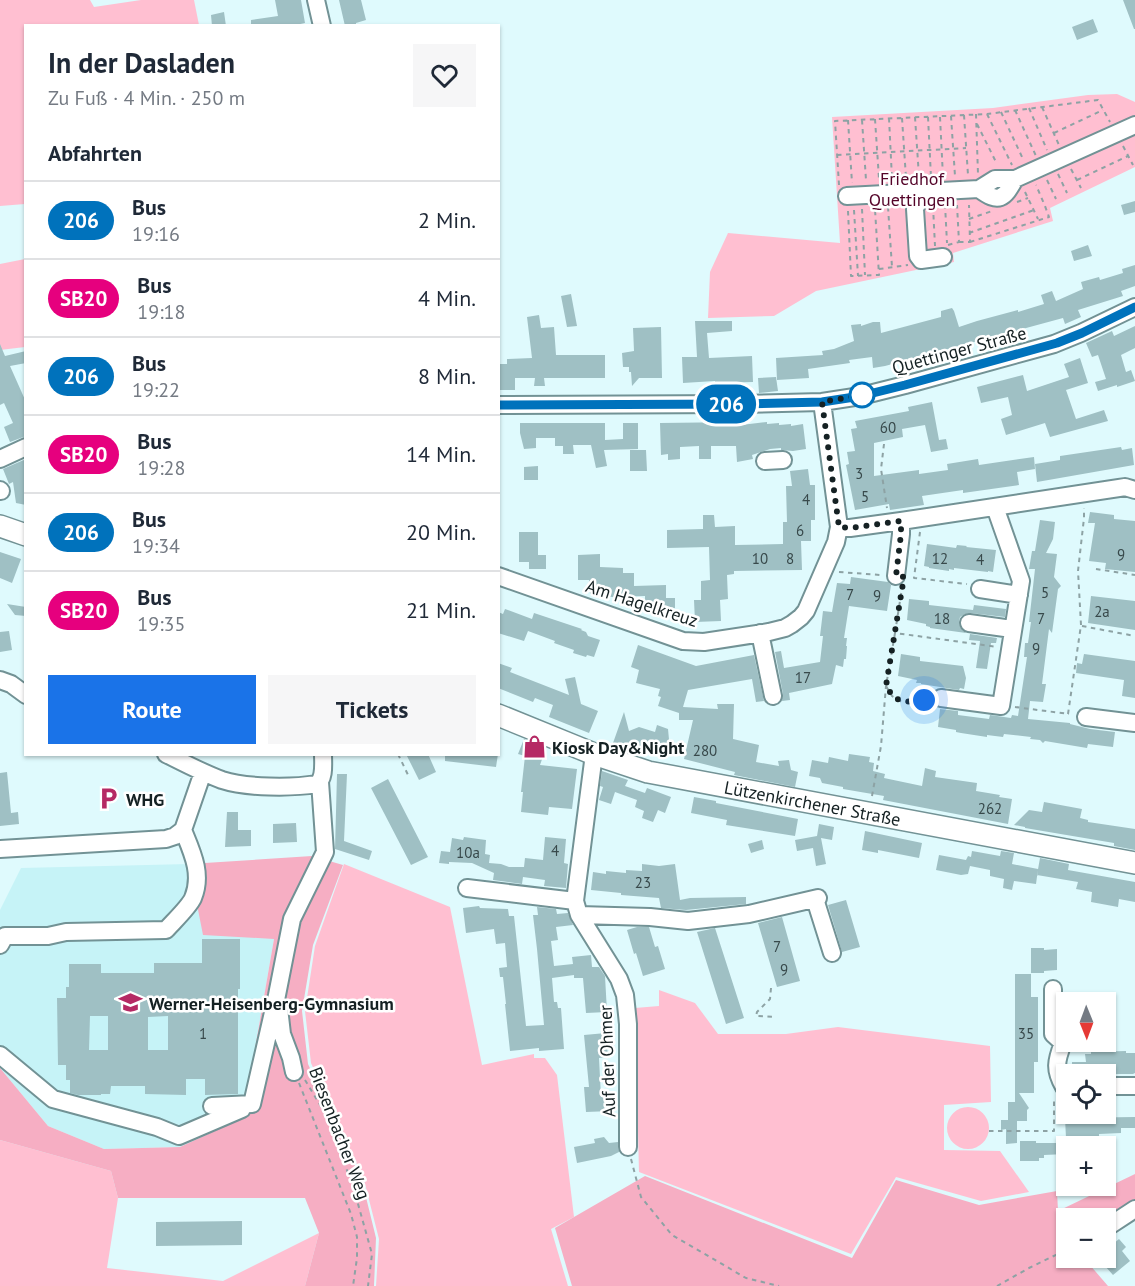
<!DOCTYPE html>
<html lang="de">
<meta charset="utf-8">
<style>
:root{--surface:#fff;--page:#f6f6f7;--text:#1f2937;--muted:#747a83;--line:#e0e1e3;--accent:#1a73e8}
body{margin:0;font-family:"PT Sans",sans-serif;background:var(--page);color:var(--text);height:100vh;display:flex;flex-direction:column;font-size:22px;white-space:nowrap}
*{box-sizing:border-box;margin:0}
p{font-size:20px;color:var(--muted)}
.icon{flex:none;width:33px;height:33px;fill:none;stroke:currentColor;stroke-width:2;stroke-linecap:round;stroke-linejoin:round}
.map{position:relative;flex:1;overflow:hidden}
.side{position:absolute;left:24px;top:24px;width:476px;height:732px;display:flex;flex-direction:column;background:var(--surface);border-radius:0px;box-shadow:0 2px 4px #0004}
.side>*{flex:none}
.badge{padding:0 12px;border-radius:20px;font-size:21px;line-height:39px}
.needle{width:39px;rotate:179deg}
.buttons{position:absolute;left:1056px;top:992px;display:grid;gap:12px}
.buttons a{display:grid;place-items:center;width:60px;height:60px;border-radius:0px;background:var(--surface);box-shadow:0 2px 4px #0004;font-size:30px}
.you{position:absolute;width:30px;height:30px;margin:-15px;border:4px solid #fff;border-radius:50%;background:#1a73e8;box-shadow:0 0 0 9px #1a73e833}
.map>.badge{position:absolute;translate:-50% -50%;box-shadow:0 0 0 3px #fff}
h2{padding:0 24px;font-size:22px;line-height:54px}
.round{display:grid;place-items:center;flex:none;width:63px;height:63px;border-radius:0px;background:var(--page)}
.headline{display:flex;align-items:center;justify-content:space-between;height:102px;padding:0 24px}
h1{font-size:28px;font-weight:700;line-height:45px}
.primary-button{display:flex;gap:12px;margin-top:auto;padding:12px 24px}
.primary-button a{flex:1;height:69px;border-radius:0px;background:var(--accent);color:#fff;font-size:24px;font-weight:700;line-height:69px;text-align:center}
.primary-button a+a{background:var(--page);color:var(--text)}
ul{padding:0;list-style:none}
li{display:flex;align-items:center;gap:18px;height:78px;padding:0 24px;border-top:2px solid var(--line)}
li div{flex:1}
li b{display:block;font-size:22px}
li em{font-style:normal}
li .badge{min-width:66px;font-weight:700;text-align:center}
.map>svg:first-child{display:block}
</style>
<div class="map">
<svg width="1135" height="1286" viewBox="0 0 1135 1286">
<rect width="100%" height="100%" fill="#dffafd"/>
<path fill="#c6f3f7" d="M189,864L274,939L243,1118L180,1147L104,1149L48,1126L0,1068V910L21,868Z"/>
<path fill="#ffbfd1" d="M0,0H90L94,7L141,0H194L199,25L26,26L25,204L0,206Z
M1117,94L1135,102V167L1050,208L1053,221L953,253L954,262L816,291L774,316L708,318L710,272L728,233L840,243L832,117L993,108L1088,95Z
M25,259V347L0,350V264Z
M344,864L450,907L482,1065L534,1054V1058H545L557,1075L574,1217L551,1229L568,1286H376L379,1239L364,1180L311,1063L305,1011L315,946Z
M659,990L695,1003L718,1034H786L838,1027L990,1046L991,1102L944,1105V1150L1000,1151L1029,1192L981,1201L896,1177L851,1254L639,1172L635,1008L659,1006Z
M947 1128a21 21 0 1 1 42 0a21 21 0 1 1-42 0Z
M0,1140L111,1171L118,1198L107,1268L223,1281L319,1233L305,1286H0Z"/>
<path fill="#f6aec3" d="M312,856L343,865L313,945L302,1011L308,1064L362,1181L376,1238L374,1286H305L319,1233L305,1198H118L111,1171L0,1140V1068L48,1126L104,1149L180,1147L243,1118L274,939L203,935L189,864Z
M1135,1174V1210L1106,1229V1218H1066V1257H1083L1108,1286H572L555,1228L645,1176L852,1258L896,1180L979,1205L1057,1191L1058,1211Z"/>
<path fill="#9fc0c4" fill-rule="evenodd" d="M275,0H301L305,23L291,26H251V20L278,16Z
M339,0H361L366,20L356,23V26H345Z
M1123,0H1135V29H1134Z
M224,12L226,26H212L211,15Z
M1093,19L1098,32L1077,40L1072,27Z
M1135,201V212L1124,215L1121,205Z
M1088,245L1092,256L1074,261L1071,251Z
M1135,265V286L1121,291L1123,296L1078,310L1081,317L1065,324L1063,318L885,366L873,368L872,357L849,360L850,363L808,369L809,378L777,380L776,358L823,355L822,351L834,349L854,341L851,325L861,324V326L873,322H880L881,333L941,317V311L952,308L954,311L959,327L977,321L1018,310V312L1044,304L1041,295L1052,291L1056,301L1083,289L1081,282L1099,277L1100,280L1123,273L1122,269Z
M571,294L577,326L567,327L561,296Z
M539,315L541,328L554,327L556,355H605V378H544L545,386H534L535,378H515V390H498V364H507V359L532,358L527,317Z
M695,321H732V331L707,333L709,358L752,356L753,382L715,383V381L683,383L682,357H697Z
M1135,326V348L1121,355L1126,372L1131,370L1135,381L1117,387V385L1098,391L1095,382L1106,379L1098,355L1092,357L1086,343L1112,331L1114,336Z
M661,327L662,378H639L632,386L631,372H629V367H623L622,353L634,351L633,328Z
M0,344L5,356L26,351V363L10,366L26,402V436L10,442L4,427L13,423L4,403L0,405Z
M1080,358L1088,383L1066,390L1076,419L1104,410L1108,421L1050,437L1045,423L1006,435L1001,419L1012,415L1008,397L981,403L977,387L1023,375L1027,391L1069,377L1064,364Z
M776,377L778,391L759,393L758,378Z
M932,402L939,440L946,439L948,449L931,452L925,425L902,429L903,437L874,443V476L919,470V474L948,470L947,464L978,459L979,465L1034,457L1035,469L1017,472L1019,485L963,493V490L922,496L924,505L890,510L889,504L855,510L846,465L849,464L847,452L855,451L851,429L857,428L855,421L909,411L908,407Z
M741,422V425L767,422V424L779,423V425L791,424V426L803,424L806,449L793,451L781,450V448L770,449L752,455L753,459L737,462L736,446H711V459H699V446L680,447V459L668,460V454L661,455L660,423Z
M520,423H605V440L623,439V423H638V449L604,450L607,466L596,468L591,445H573L574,454H563V446H555V438H536V448L524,449L520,433Z
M1121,447L1122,450L1132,448L1134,465L1037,482L1035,464L1060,460V456Z
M630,450H646L647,471H630Z
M26,459V505L16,503L13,482L9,484L3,469Z
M538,466V480H524V467Z
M808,469L810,485H815V520H811V541H801L802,570L734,571V574L727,575L728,599L720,600L721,621L695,622L694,600H701V581L710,580L709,547L667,548V530L703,529V515H714L715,527L735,526V545L783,544V522H787L786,486H792L790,471Z
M1090,512L1114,515V519L1135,521V572L1105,569L1106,563L1089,561L1095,523H1088Z
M1040,520L1055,522L1053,539L1046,553L1057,554L1054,577L1061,586L1058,589L1052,633L1049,629L1042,684H1046L1043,702L1030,701L1028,719L1070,723V724L1090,729L1115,732L1113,747L1088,744L1087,748L1045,741L1043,743L1040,740L1030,739L1031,737L1004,734L1003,737L987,735V737L961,733L956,732V730L938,727L940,709L958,711V715L989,719L990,715L1011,718L1012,715L1018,716L1027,657H1024L1025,643H1028L1031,622H1029L1035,569H1029L1032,551H1035Z
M519,532H538V555H546V569H529V562H519Z
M927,544L956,548L957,545L967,546L966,547L996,550L993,572L988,571V572L954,568V570L949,569V571L929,568V567L924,566Z
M0,552L21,559L12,583L0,578Z
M600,554V567L623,568V573H634V586L666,585V598H675V608L645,609V596L610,597V593L590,594L589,580H578V555Z
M851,577L888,582L891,585L887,611L849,606L844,638H847L846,646H847L846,659H844L843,667L836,665L832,684L789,693L790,700L782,701L783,694L775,652L781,651L784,668L820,662L823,636H820L823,611L832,612L837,583L850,584Z
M1091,596L1135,601V630L1088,623Z
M909,599L929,601V605L973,610L974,605L1006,609L1005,617L970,613L965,614L960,617L959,622L960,627L966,633L930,628V627L926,626V624L907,620Z
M7,604L26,607V616L15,615Z
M505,609L532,619L534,613L582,629L581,630L586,632L588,636L600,640L594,657L587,655L586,657L573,653L574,650L554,643L555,641L528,631L524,641L498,633V612L503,614Z
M9,631L12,650L0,652V632Z
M970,634L997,638L996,643H991L987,669L976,668L980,641L969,640Z
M638,645L696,666L754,655L764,701L756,702L752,679L688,690L683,707L718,709L717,704H734L733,739L759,745L756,762L779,766L778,761L789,760L791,770L798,772L795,787L734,775L735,772L684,759L693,720H679V713L658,706L661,697L658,696L660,689L636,683L639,670L631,667Z
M901,654L920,657V661L963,666L966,678L964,689L960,688L959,690L921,684V683H916L917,680L898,676Z
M1084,654L1135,661V698L1122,696L1124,680L1076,673L1077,663L1082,664Z
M498,663L512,668L510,672L569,695L565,679L575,677L581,704L598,711L589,733L549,717L553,705L535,698L533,702L498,688Z
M624,712L629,731L639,727L655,732L657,725L668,729L670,750L664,751L662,755L644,749L642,754L613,743Z
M524,739L546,748L540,765L577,769L572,809L549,807L548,815L521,812L523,792H521L525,756L518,754Z
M406,754H428L436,772L419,780Z
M445,754H498L496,767L445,761Z
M849,754L870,757L869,762L874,763L873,771L885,774L884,778L922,786L925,768L936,771L935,777L977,783L976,791L1000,795L999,797L1012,799L1008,824L883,800L884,796L843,789V787L822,783L820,778L809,776L812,760L828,763L829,757L848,761Z
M602,771L628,780L625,786L645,793L647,788L671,797L665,813L658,810L653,822L642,818L644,811L635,807L637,800L615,792L611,804L599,800L603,787L600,786Z
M7,772L11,813L18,812L19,824L0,826V773Z
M337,774H347L344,841L372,851L369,860L335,849Z
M388,779L428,857L411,865L371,788Z
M694,797L716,801V803L798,819L795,836L726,825L727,820L691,813Z
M1044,802L1082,809L1080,818L1088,820V822L1135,829V850L1114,846V843L1025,828V827L1014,825L1029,810L1042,812Z
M227,812H238V830H251V846L225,847Z
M296,823L297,842L273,843V824Z
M819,824L834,827L832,840L821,838L826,864L816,866L813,848L797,851L795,840L817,836Z
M865,831L922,843L919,858L878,850V853L862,850Z
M464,837L486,840L485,854L490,855L489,863L501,864L509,867H524L525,858L543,860L545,837L566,839L564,863L568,864L566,888L544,886L545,880L523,877L522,884L493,880L494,873L472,863L449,862V864L439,863L441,851L450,852L452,838L463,840Z
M762,840L764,849L751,853L748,844Z
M972,851L1000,856L1001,851L1014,853L1012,864L1038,869L1036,884L1014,881L1012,890L1003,888L1004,879L990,876V870L970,866L968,874L961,875L936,870L939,855L966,860L968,856L971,857Z
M1040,858L1069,864L1068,870L1135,882V902L1119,899L1118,907L1091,902L1092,892L1076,889L1078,882L1037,875Z
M642,864L659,866L675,864L680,900L690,898L746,897V904L686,910L661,908L659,898L621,895V893L591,890L593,872L606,874V871L626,873V870L642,871Z
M846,900L860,947L842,952L828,905Z
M479,906L480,908L508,909L509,916H514L526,1026L544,1025L537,949L533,915H538L537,907L556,909L557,914L568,913L573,925L556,927L558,940L551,941L554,966L573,964L572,957L591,955L592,967H599L605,976L607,1012L586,1013L583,978H574V975L552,978L554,1002H557L558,1008H561L564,1049L539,1051V1048L510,1051L505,1004H506L503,977H500L499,968L507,967L505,943L496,944L494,929L466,933L463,908Z
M782,917L800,981L777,987L758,923Z
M637,927H649L655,947L658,946L665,969L643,976L636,953L634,954L627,930Z
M715,928L744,1018L726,1024L697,932Z
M202,939H240V989H238V1094L205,1095V1079H186V1095L145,1094V1086H111L110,1094H101V1095H78L70,1093V1080H66V1065H58L57,998H66V987H69V964H101V973H154V963H202ZM90,1016H108V1050H89ZM168,1016V1050H148V1017Z
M1031,948H1044V950L1057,949V970L1044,971V973H1031Z
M1015,974H1031V997H1038V1062H1034V1093H1019L1029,1108L1027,1110V1121H1017V1143L1006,1144V1129L1001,1130V1120H1008V1102H1015Z
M606,1033L608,1057L599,1058L601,1097L610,1096L611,1111L586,1112L584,1087H589L584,1035Z
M1126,1051V1053H1135V1073L1133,1074H1072V1062H1086L1085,1054H1091V1052Z
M1135,1117V1128H1121V1133L1099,1134V1139H1087V1142H1066V1154L1044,1155V1158H1039V1161H1020V1141H1036V1143H1057V1138H1066L1065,1118Z
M604,1137L609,1143L618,1142L619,1152L611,1156L577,1163L574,1147L595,1143L594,1139Z
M242,1221V1245L156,1246V1222Z
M1119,1239L1126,1247L1122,1251L1130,1261L1113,1275L1097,1257H1106V1250Z"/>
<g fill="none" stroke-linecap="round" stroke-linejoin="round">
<defs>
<path id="minor" d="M316,0L322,26
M979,189C999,204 1004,199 1015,179
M917,192V204L915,209L918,256L921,260L943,257
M847,196L979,189L995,179H1015L1135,125
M498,405L739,404L822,402L861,396L905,385L1054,344L1081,333L1135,307
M0,459L26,447
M765,461L783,460
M0,490L1,491
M839,527L850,528L901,521L1119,488L1125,487L1135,490
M498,576L683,641L704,642L769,632L785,628L792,624L801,617L806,611L836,542L839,527L822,402
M896,576L901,534V521
M980,589L1019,595
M969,623L1012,629
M760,633L773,696
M0,680L11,684L26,695
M941,698L1001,706L1021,581L995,507
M1086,717L1135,723
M166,754C184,763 203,773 222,780C246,788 292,788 317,784C325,778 323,764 323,754
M594,754L575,901L579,915L619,979L625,995L628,1024V1147
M0,849L166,839L175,836L183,830L203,772
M467,888L575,901
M815,899L832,953
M579,915L650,917L688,921L749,914L818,898
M0,945L5,936H48L66,932L166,930C173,922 189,907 193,898C203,874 192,852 183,830
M1053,989V1034L1063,1043C1056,1061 1054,1070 1064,1087H1066
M279,1008L282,1034L291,1058L294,1072
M0,1055L53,1099L157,1127L179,1136L242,1109
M1106,1086H1135
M212,1106L252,1104L277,995L292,919L325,852L320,782
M1106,1228L1135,1209"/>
<g id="major">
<path d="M0,526L26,535"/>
<path id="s1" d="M498,715L594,754L648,772L1135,863"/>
</g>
</defs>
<use href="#minor" stroke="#729295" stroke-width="20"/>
<use href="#major" stroke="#729295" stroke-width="24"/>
<path stroke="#8da2a4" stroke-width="2" stroke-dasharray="4.5 4.5" stroke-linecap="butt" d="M1042,107L1059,145
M1029,108L1047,150
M1015,110L1036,156
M1001,112L1023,159
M976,114L978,174
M987,114L1012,165
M964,115L968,175
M951,116L955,176
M915,117L919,177
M928,117L931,177
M940,117L943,177
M889,118L892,179
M902,118L906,178
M875,119L879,179
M848,120L852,183
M862,120L866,180
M977,124L997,164
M1054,133L1103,110
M1123,146L1133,165
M837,155L966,148
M1071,169L1081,188
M1058,174L1067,193
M1047,180L1056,199
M1077,180L1128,156
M839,185L835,121L987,114L1098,100L1110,122
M1025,192L1038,219
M1017,202L1028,198
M945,204L947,243
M933,206L935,246
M888,207L892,267
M862,209L865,275
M854,210L858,276
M848,211L851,276L879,275L875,209
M969,219L992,211
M969,233L1034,210
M959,242H970L969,205
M970,242L1049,217L1045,206L1036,185
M948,245L959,242L957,205
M879,269L908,265
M884,444L881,469L887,508
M920,532L914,578L967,584
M1096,569L1135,575
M839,572L881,575
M1082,626L1135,636
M895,633L902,588
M928,700L907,702L900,701L892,696L886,686L895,633L998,647
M1015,707L1069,714
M1068,714L1081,625L1078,571L1084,518V508
M398,754L409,777
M872,796L881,746L886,686
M771,988L770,999L757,1012L756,1016L776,1017
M305,1080L325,1113L353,1186L372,1254L368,1286
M299,1083L351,1214L357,1237V1258L353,1286
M989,1131H1054V1098
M631,1159L641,1197L672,1235L746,1278L779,1286
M997,1286L1029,1268L1066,1250"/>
<use href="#minor" stroke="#fff" stroke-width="16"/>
<use href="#major" stroke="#fff" stroke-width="21"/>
</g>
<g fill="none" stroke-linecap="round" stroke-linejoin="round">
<defs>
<path id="line" d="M498,405L739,404L822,402L861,396L905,385L1057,343L1082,333L1135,307"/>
</defs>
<use href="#line" stroke="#fff" stroke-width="14"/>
<use href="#line" stroke="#0072bc" stroke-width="9"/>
<path stroke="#152123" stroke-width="6" stroke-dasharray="0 10.8" d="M862,395L822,402L839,527L850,528L901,521V534L896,576L904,577L886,686C897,705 905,702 924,700"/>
</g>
<defs>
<symbol id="shop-bare" viewBox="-9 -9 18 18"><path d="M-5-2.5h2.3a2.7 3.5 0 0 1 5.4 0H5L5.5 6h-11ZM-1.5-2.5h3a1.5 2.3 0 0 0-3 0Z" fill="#b52964" stroke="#fff" stroke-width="2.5" paint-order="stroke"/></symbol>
<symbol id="parking-bare" viewBox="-9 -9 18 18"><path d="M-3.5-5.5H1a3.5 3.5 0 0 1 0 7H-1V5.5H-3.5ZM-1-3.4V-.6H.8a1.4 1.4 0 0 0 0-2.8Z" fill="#b52964" stroke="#fff" stroke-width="2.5" paint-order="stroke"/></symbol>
<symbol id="school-bare" viewBox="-9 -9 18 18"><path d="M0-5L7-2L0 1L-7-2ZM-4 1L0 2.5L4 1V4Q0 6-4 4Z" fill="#b52964" stroke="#fff" stroke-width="2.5" paint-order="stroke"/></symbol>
</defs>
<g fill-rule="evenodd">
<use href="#shop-bare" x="518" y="730" width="33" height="33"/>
<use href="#parking-bare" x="92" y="782" width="33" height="33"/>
<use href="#school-bare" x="114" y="986" width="33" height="33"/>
</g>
<circle fill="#fff" stroke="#0072bc" stroke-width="3" cx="862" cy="395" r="12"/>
<g text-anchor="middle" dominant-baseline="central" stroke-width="5" stroke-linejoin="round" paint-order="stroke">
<g font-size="15" fill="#38494b">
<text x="888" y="427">60</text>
<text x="859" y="473">3</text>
<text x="865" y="496">5</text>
<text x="806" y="499">4</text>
<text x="800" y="530">6</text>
<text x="1121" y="554">9</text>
<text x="760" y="558">10</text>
<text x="790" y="558">8</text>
<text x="940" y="558">12</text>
<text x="980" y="559">4</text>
<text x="1045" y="592">5</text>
<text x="850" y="594">7</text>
<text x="877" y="595">9</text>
<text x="1102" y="611">2a</text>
<text x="942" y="618">18</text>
<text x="1041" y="618">7</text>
<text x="1036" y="648">9</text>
<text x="803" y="677">17</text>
<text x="705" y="750">280</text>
<text x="990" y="808">262</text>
<text x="555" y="850">4</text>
<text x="468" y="852">10a</text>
<text x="643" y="882">23</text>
<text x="777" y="946">7</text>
<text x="784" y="969">9</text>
<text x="203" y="1033">1</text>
<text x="1026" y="1033">35</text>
</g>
<g font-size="18" fill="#540429" stroke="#fff">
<text x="912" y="178">Friedhof<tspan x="912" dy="21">Quettingen</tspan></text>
</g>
<g font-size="18" fill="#152123" stroke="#fff">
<text transform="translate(959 350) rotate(-15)">Quettinger Straße</text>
<text transform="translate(642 603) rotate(18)">Am Hagelkreuz</text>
<text stroke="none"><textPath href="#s1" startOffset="328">Lützenkirchener Straße</textPath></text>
<text transform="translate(607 1061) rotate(-92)">Auf der Ohmer</text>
<text transform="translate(340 1133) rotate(69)">Biesenbacher Weg</text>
</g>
<g font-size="18" font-weight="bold" fill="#152123" stroke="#fff" text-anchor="start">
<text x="552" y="747">Kiosk Day&amp;Night</text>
<text x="126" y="799">WHG</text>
<text x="149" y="1003">Werner-Heisenberg-Gymnasium</text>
</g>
</g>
</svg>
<div class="buttons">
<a><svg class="needle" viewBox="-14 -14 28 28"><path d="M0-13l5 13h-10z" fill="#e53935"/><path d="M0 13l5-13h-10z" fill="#747a83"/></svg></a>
<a><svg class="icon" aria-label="locate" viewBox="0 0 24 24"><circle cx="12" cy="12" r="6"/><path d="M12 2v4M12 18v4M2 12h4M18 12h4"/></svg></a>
<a>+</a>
<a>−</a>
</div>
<div class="you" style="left:924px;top:700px"></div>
<b class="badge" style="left:726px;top:404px;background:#0072bc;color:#fff">206</b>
<section class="side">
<div class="headline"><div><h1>In der Dasladen</h1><p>Zu Fuß · 4 Min. · 250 m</p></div><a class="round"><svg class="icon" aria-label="heart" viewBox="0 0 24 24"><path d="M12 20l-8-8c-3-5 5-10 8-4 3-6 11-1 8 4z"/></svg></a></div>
<h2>Abfahrten</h2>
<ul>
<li><span class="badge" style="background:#0072bc;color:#fff">206</span><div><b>Bus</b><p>19:16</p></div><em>2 Min.</em></li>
<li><span class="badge" style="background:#e6007e;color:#fff">SB20</span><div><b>Bus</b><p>19:18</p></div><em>4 Min.</em></li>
<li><span class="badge" style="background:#0072bc;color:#fff">206</span><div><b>Bus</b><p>19:22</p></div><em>8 Min.</em></li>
<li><span class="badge" style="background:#e6007e;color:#fff">SB20</span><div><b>Bus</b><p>19:28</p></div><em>14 Min.</em></li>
<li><span class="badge" style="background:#0072bc;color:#fff">206</span><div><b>Bus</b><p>19:34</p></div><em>20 Min.</em></li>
<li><span class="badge" style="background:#e6007e;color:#fff">SB20</span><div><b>Bus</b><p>19:35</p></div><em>21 Min.</em></li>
</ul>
<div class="primary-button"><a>Route</a><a>Tickets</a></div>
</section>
</div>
